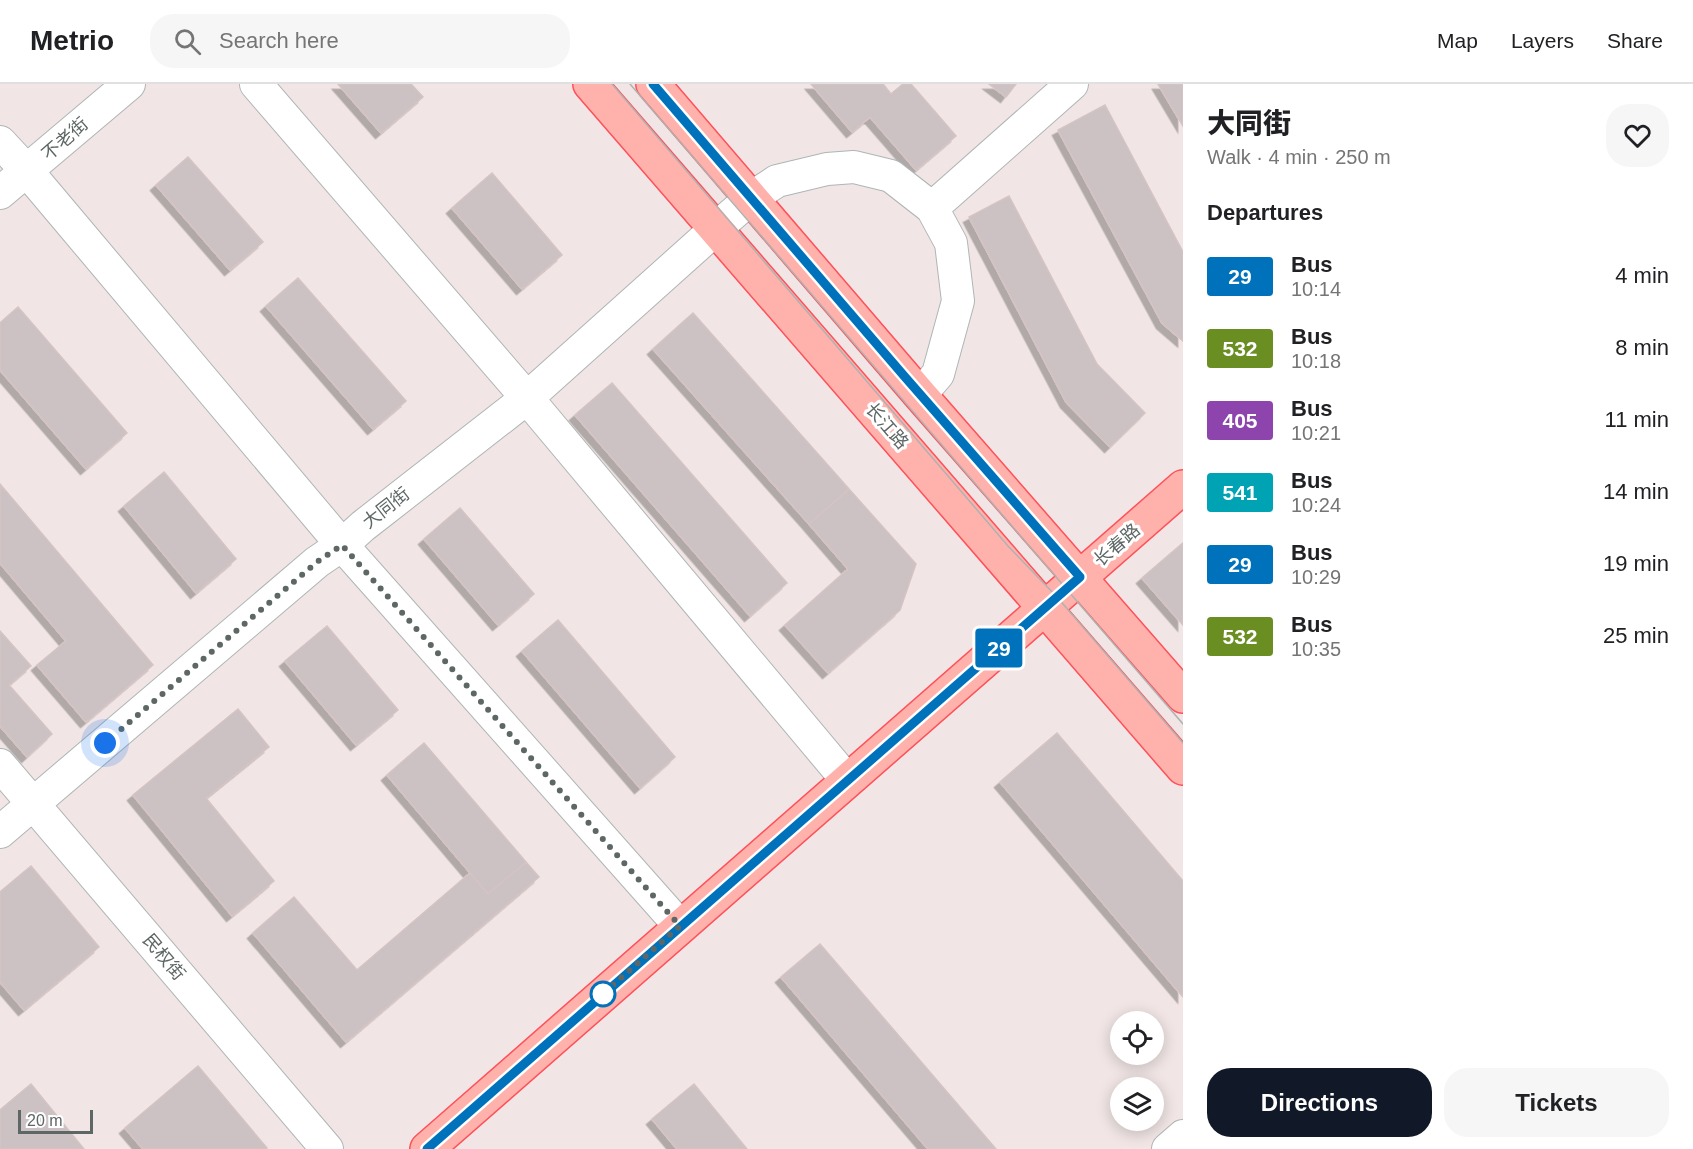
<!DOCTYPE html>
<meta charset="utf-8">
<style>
:root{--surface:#fff;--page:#f6f6f6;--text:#202124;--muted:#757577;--line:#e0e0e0;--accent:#111827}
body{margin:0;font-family:Helvetica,"Noto Sans SC",sans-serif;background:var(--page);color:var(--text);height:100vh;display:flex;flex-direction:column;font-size:22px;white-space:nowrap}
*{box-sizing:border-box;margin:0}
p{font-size:20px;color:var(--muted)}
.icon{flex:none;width:33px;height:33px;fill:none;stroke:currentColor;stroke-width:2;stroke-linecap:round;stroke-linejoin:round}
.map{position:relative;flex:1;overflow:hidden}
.drawer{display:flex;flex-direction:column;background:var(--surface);width:510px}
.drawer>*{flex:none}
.badge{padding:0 12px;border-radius:4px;font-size:21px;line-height:39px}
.controls{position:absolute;left:1110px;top:927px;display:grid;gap:12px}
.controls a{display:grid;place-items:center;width:54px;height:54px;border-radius:50%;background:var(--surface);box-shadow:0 3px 15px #0003;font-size:30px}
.scale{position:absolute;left:18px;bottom:15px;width:75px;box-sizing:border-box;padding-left:6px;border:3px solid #5d6765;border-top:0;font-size:16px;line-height:21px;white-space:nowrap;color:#5d6765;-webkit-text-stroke:4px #fff;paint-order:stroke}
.you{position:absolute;width:30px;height:30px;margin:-15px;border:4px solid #fff;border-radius:50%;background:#1a73e8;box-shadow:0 0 0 9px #1a73e833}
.map>.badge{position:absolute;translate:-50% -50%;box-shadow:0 0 0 3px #fff}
h2{padding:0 24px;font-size:22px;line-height:54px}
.round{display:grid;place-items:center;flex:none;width:63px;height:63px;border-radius:24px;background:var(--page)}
.overview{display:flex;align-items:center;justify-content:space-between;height:102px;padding:0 24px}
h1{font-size:28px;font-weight:800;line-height:45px}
.button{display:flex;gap:12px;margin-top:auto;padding:12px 24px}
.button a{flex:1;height:69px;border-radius:24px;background:var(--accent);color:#fff;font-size:24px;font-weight:800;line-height:69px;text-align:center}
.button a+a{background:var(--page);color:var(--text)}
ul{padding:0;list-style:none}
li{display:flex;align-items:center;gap:18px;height:72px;padding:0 24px}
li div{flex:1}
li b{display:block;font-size:22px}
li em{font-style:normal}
li .badge{min-width:66px;font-weight:700;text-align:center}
header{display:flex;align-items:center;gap:36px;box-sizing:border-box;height:84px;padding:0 30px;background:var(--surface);border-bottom:2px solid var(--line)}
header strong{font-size:28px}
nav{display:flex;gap:33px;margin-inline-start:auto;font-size:21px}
.search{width:420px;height:54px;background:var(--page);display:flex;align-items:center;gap:15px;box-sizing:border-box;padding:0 21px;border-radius:24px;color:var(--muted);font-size:22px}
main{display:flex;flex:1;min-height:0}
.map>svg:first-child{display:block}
</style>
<header>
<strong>Metrio</strong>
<div class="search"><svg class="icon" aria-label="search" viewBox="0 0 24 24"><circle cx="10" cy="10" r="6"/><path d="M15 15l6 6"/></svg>Search here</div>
<nav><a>Map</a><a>Layers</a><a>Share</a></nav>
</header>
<main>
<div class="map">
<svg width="1183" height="1065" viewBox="0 0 1183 1065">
<defs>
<filter id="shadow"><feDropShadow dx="-5.5" dy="5.5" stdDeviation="0" flood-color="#0004"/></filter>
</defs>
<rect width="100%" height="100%" fill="#f1e5e5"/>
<path fill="#ccc2c3" stroke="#d6c3c4" stroke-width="1.5" filter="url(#shadow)" d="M338,0H411L423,13L381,49Z
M811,0H883L891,10L903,0H911L956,52L916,86L870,33L852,48Z
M989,0H1016L1006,13Z
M1158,0H1183V42Z
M1105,21L1183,168V257L1162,239L1058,46Z
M188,73L263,158L230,186L156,101Z
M492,89L562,171L522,205L452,124Z
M1009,112L1097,280L1145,329L1110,363L1066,318L969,133Z
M298,194L406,317L373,345L266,222Z
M18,223L127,349L86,385L0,286V239Z
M693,229L849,405L809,440L653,265Z
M612,299L787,499L750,532L575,331Z
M164,388L236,475L196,509L124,422Z
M0,400L153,581L86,638L37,581L66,557L0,479Z
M849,405L916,480L900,526L828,589L785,541L848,485L809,440Z
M460,424L534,510L498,541L424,455Z
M1183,459V541L1142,494Z
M558,536L675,673L640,704L522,567Z
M327,542L398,626L356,661L285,577Z
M0,547L31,582L9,601L52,650L27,673L0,642Z
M238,625L269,663L206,714L274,797L232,832L133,711Z
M1057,649L1183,797V913L1000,698Z
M424,659L526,778L488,810L387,691Z
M526,778L539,793L346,958L253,849L294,813L357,886L470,789L488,810Z
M31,782L99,863L24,926L0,898V808Z
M820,860L996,1065H928L781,893Z
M198,982L267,1064L265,1065H143L125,1044Z
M31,1000L84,1065H0V1026Z
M694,1000L747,1065H677L652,1035Z"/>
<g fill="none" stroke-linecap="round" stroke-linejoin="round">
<defs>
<path id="minor" d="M256,0L527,314L847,696
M0,58L27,87L342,461L680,842
M0,109L129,0
M932,124L1072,0
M0,681L327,1065
M0,748L317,478L342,461L363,442L527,314L728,134L751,114L777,97L827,85L854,83L891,92L932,124L951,159L958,217L938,290L920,311
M1168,1065L1183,1052"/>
<path id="major" d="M590,0L1183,684
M653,0L920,311L1183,612
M427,1065L1183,403"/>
</defs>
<use href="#minor" stroke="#aeb6b5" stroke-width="34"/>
<use href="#major" stroke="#ff5059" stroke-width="36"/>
<use href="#minor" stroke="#fff" stroke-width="32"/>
<use href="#major" stroke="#ffb1ac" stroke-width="33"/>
<path stroke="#b0b2b1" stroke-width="1.5" d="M612,0L1008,462L1057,513L1183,659
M630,0L1183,640"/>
</g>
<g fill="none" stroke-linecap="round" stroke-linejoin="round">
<defs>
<path id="line" d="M427,1065L1080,493L905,293L653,0"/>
</defs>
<use href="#line" stroke="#fff" stroke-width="14"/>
<use href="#line" stroke="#0072bc" stroke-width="9"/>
<path stroke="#5d6765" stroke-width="6" stroke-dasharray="0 10.8" d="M105,659L317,478L342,461L680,842L596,916L603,910"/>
</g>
<circle fill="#fff" stroke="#0072bc" stroke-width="3" cx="603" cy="910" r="12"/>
<g text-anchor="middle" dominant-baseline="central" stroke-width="6" stroke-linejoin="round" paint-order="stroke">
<g font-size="18" fill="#5d6765" stroke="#fff">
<text transform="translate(65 55) rotate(-41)">不老街</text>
<text transform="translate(887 342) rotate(49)">长江路</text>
<text transform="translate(386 424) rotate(-38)">大同街</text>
<text transform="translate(1117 461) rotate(-41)">长春路</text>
<text transform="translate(164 873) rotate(50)">民权街</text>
</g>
</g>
</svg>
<div class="controls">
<a><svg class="icon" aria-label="locate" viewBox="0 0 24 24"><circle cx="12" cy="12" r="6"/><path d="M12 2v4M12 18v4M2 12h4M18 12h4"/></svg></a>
<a><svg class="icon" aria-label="layers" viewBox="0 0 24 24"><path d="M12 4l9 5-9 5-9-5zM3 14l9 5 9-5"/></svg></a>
</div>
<div class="scale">20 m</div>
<div class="you" style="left:105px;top:659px"></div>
<b class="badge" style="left:999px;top:564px;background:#0072bc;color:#fff">29</b>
</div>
<section class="drawer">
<div class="overview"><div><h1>大同街</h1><p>Walk · 4 min · 250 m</p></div><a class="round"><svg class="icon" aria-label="heart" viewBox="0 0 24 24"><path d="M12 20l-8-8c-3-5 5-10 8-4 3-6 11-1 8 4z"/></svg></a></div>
<h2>Departures</h2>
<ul>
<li><span class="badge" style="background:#0072bc;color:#fff">29</span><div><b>Bus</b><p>10:14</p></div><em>4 min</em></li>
<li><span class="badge" style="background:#6b8e23;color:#fff">532</span><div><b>Bus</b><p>10:18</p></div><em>8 min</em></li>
<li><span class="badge" style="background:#8e44ad;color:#fff">405</span><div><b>Bus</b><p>10:21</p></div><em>11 min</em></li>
<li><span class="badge" style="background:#00a3b4;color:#fff">541</span><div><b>Bus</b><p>10:24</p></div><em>14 min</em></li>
<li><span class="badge" style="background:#0072bc;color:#fff">29</span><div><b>Bus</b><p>10:29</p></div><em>19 min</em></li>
<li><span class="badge" style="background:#6b8e23;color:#fff">532</span><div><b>Bus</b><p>10:35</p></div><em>25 min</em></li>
</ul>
<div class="button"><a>Directions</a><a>Tickets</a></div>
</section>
</main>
